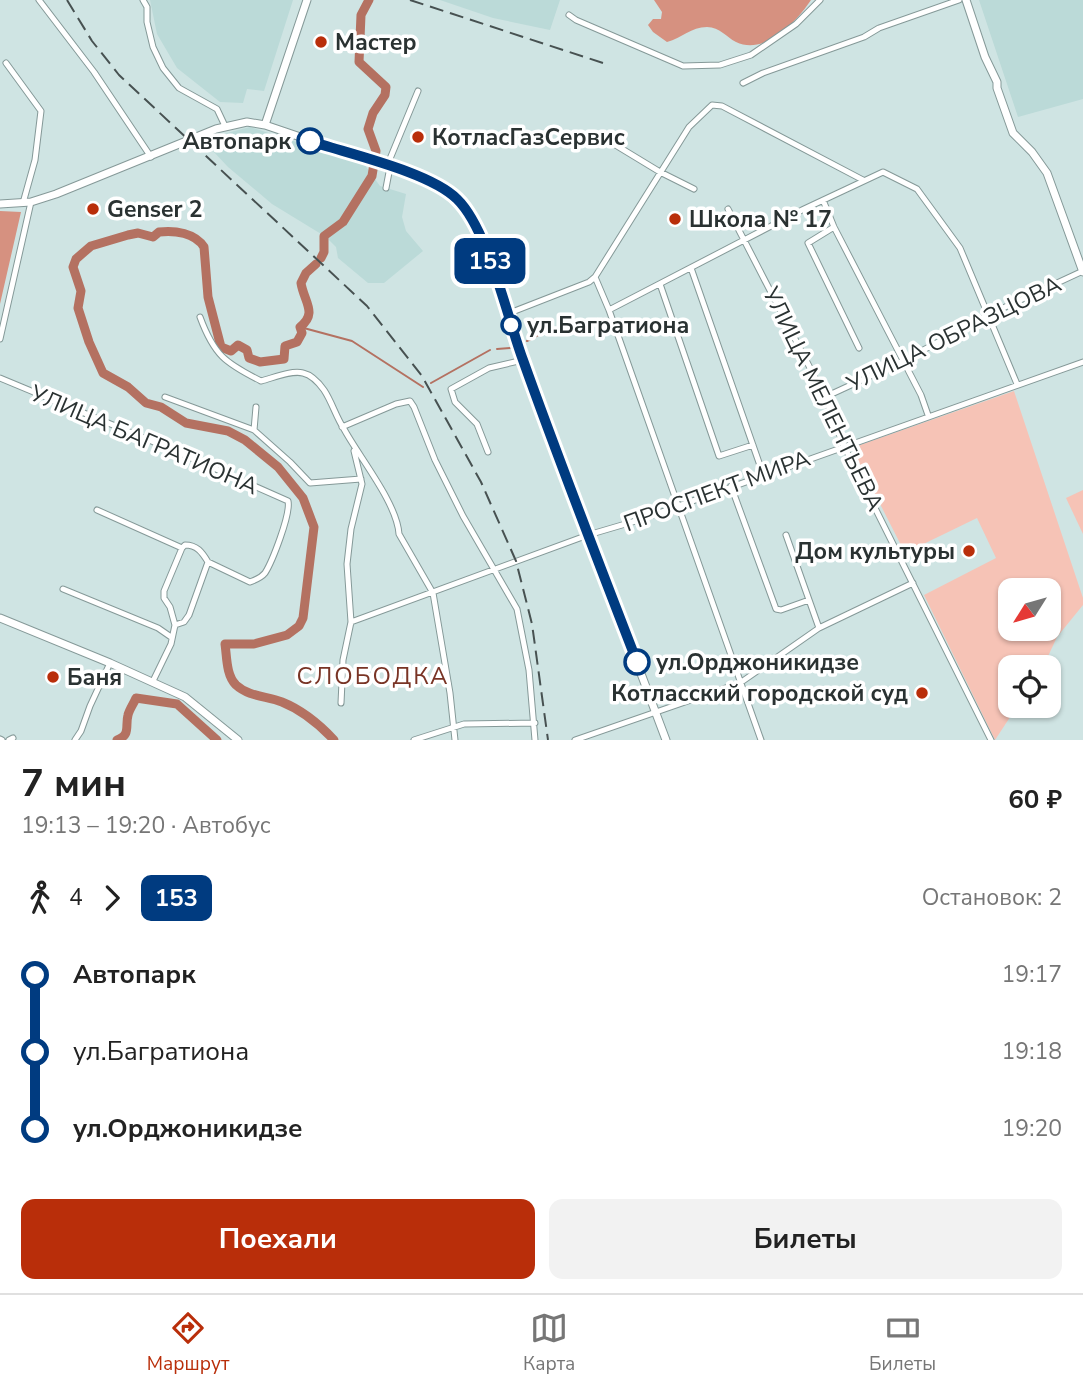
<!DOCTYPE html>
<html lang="ru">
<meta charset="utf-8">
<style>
:root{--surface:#fff;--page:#f2f2f2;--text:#222;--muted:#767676;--line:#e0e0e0;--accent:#b92e0a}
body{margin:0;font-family:"Nunito Sans",sans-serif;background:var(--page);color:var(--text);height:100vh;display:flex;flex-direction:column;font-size:26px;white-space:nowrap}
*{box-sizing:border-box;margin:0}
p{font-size:23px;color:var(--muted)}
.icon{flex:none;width:38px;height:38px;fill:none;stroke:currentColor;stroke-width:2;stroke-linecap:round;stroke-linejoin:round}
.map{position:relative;height:740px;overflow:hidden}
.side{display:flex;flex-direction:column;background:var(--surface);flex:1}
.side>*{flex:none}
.badge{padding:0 14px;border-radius:10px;font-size:24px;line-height:46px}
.needle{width:46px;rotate:233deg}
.tools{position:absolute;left:998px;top:578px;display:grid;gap:14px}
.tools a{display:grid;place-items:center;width:63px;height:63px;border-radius:14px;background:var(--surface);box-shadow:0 2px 5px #0004;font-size:35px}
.map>.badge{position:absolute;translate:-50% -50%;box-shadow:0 0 0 4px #fff}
.legs{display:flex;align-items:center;gap:10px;height:77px;padding:0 21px;font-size:23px}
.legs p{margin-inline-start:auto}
.headline{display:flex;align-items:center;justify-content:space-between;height:119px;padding:0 21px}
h1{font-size:38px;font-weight:700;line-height:52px}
.button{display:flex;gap:14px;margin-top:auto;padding:14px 21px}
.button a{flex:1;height:80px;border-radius:14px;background:var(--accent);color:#fff;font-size:28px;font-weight:700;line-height:80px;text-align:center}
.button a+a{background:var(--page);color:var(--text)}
ul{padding:0 21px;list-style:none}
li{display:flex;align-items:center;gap:24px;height:77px;font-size:26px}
li i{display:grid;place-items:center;width:10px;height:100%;margin:0 9px;background:currentColor}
li i::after{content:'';width:18px;height:18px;margin:-9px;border:5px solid;border-radius:50%;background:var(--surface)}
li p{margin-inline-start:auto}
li:first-child i{background:linear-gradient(#0000 50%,currentColor 0)}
li:last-child i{background:linear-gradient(currentColor 50%,#0000 0)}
.tabs{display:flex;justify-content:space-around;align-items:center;height:98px;border-top:2px solid var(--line);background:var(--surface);font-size:19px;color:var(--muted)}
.tabs a{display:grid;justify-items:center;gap:4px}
.tabs .current{color:var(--accent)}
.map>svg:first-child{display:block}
</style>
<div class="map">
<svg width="1083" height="740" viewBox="0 0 1083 740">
<rect width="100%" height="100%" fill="#cfe4e3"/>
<path fill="#bbdad8" d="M150,0H293L264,91L247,89L243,103L220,102L177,68L157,34Z
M440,0H560L550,30L493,18Z
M979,0H1083V99L1018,117Z
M250,127L364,164L380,186L406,194L402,217L406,231L423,251L384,283H368L338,258L336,247L326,237L272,204L228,167L212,150L227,133Z"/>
<path fill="#f6c3b6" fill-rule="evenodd" d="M1014,391L1083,598V605L1057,637L1043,667H1010V705H1018L995,740L924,595L996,558L977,518L905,553L853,451L857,446ZM1010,590H1048V628H1010Z
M1083,490V534L1066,498Z"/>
<path fill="#d69180" d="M654,0H811C797,21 765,56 736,42C726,37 720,27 707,27C691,27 682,38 667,42L653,32L648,25L653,19H661L662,12Z
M0,211L21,212L0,304Z"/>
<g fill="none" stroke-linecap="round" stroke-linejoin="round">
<path stroke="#b47161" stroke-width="2" d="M300,327L352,341L423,387
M527,341L542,333
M497,349L510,348
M431,383L490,350"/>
<path stroke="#b47161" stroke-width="9" d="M321,258L324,252V236L343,222L372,176L376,151L368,129L373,113L385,95L386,87L359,62L361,15L369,0
M316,264L306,273L301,283C304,302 318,313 300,327L302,333L297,342L285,346L284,359L260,362L249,358L247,350L238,345L231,351L221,347L208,297L204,247C195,233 175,230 159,232L153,237L138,233L128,235L91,246L76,259L73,267L81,291L78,308L89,342L103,373L128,387L146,403L161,407L186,423L228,431L245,440L278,467L303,498L314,527L303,618L299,626L287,635L254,644H225C227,657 226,675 236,685C249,697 267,696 282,702C302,710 320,725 334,740
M117,740C131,735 125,726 128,715C129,710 134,703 136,698L177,704L217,740"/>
<defs>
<path id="minor" d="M39,0L94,72L151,157
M143,0L147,7V22L153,47L163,68L179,88L217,109L225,126
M569,15L576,20L683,66L720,65L751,55L796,24L820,0
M6,63L41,111L35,160L23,203
M743,83L763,73L864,37L879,28L959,0
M599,135L660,172L694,189
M387,166L418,91
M386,188L390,167
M823,200L834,227L921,395L928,415
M728,209L825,397L844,446L991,740
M834,227L808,243L859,348
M691,268L763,474
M595,277L609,310L761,740
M660,284L719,456L753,445
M609,310L802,210L883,172L917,189L960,248L1017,384
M507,314L589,282L595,277L689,127L712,105L722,106L863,180
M200,317C214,355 225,363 261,381C273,378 291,370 303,373C312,375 319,383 324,390C332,402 336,417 344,429C359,457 397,503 399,534L433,593L450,693L455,740
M0,339L31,202
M0,378L173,450L288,501C291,514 272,562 265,573C261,578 255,580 250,582L208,562
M165,397L254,430L290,462L310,483L361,479
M825,397L903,361L988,315L1083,271
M342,427L396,404L410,401L414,407L435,460L463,516L517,609L529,670L535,740
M254,430L256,407
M488,452L477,424L455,402L451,389L489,368L523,360
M731,486L776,609L781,610L809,600
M97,510L182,548
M786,535L819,628
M63,589L158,628L171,637
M351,622L588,535L639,520L1083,362
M153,681L171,644L175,625L184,622L189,615L208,562C202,552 197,545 185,545L182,548L164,591V598L170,607L175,625
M341,703L343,660L351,622L347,564L351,529L362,484L354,451
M0,739L2,740
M9,740L13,738
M75,740L81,731L90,706L110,663
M414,740L464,724L535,723
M575,740L740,683L819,628L913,583"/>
<path id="major" d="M966,0L985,57L997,82V88L1013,133L1032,152L1047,173L1083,272
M265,125L307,0
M0,204L31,202L56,194L216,129L247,122L265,125L433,182L455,197L467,211L485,249L523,360L666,740
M0,618L110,663L185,697L238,740"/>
</defs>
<use href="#minor" stroke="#859998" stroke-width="7"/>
<use href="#major" stroke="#859998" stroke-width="9"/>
<use href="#minor" stroke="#fff" stroke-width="5"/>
<use href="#major" stroke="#fff" stroke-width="7"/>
<path stroke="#475151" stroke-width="2" stroke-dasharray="14 7" stroke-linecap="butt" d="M67,0L92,41L119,75L367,306L422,376L481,482L516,561L532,624L548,740
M410,0L603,63"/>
</g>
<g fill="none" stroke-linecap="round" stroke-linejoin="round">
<defs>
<path id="line-1" d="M310,141C349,154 430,172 457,199C488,229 507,317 523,360C559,461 598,561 637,662"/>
</defs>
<use href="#line-1" stroke="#fff" stroke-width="16"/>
<use href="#line-1" stroke="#003b80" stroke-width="10"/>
</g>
<g fill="#b92e0a" stroke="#fff" stroke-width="2.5">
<circle cx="321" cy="42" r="7"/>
<circle cx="418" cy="137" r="7"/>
<circle cx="93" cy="209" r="7"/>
<circle cx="675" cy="219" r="7"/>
<circle cx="969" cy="551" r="7"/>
<circle cx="53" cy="677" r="7"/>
<circle cx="922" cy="693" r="7"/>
</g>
<g fill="#fff" stroke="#003b80" stroke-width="3.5">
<circle cx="310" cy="141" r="12"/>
<circle cx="511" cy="325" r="9"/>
<circle cx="637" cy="662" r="12"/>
</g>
<g text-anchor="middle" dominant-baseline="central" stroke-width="7" stroke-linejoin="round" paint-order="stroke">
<g font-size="23" font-weight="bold" fill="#2a3232" stroke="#fff" text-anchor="start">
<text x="335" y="42">Мастер</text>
<text x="432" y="137">КотласГазСервис</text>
<text x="107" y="209">Genser 2</text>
<text x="689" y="219">Школа № 17</text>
<text x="955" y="551" text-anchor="end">Дом культуры</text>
<text x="67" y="677">Баня</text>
<text x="908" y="693" text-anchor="end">Котласский городской суд</text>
</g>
<g font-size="23" font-weight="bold" fill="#2a3232" stroke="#fff" text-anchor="start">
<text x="291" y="141" text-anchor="end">Автопарк</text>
<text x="527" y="325">ул.Багратиона</text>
<text x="656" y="662">ул.Орджоникидзе</text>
</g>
<g font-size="23" fill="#2a3232" stroke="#fff">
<text transform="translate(954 334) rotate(-26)">УЛИЦА ОБРАЗЦОВА</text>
<text transform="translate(823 399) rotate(64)">УЛИЦА МЕЛЕНТЬЕВА</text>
<text transform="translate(144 440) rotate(23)">УЛИЦА БАГРАТИОНА</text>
<text transform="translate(717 491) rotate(-20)">ПРОСПЕКТ МИРА</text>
</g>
<g font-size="24" letter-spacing="2" fill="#793425" stroke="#fff">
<text x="373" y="676">СЛОБОДКА</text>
</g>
</g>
</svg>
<div class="tools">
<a><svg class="needle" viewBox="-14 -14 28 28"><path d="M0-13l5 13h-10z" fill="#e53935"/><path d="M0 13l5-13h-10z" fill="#767676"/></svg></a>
<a><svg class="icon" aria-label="locate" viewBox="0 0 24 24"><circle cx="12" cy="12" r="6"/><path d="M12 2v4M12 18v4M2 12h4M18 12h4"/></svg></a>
</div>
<b class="badge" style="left:490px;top:261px;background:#003b80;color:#fff">153</b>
</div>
<section class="side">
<div class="headline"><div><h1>7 мин</h1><p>19:13 – 19:20 · Автобус</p></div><b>60 ₽</b></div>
<div class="legs"><svg class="icon" aria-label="walk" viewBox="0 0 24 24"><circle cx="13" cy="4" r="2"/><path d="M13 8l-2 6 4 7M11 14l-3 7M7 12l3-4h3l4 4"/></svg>4<svg class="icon" aria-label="forward" viewBox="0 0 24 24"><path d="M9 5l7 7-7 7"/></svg><b class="badge" style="background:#003b80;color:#fff">153</b><p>Остановок: 2</p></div>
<ul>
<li><i style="color:#003b80"></i><b>Автопарк</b><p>19:17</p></li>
<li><i style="color:#003b80"></i><span>ул.Багратиона</span><p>19:18</p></li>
<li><i style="color:#003b80"></i><b>ул.Орджоникидзе</b><p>19:20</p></li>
</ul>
<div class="button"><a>Поехали</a><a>Билеты</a></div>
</section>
<nav class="tabs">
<a class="current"><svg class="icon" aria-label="directions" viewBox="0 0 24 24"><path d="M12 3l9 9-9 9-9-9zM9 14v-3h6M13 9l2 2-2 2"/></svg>Маршрут</a>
<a><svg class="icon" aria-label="map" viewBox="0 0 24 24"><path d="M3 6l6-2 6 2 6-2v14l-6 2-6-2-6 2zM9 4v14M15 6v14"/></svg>Карта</a>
<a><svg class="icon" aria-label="tickets" viewBox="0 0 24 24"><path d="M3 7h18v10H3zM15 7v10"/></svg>Билеты</a>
</nav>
